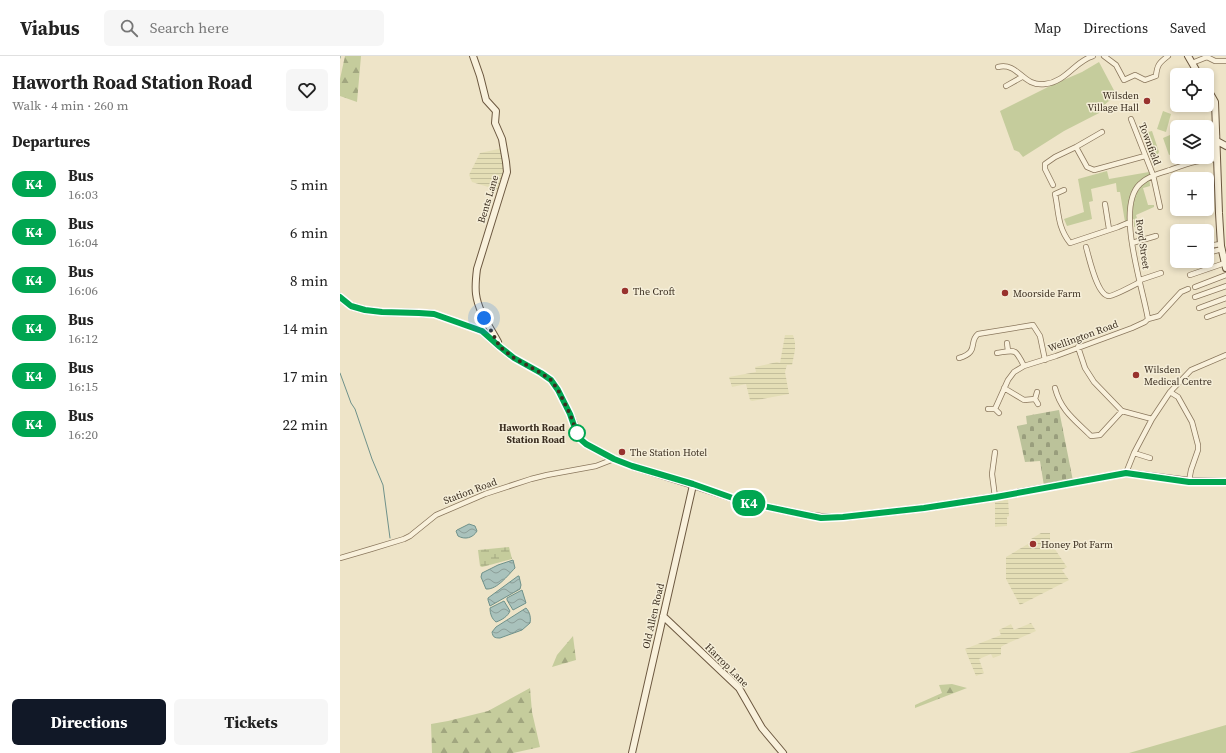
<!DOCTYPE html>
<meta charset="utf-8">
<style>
:root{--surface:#fff;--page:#f6f6f6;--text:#222;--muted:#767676;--line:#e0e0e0;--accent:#111827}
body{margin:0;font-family:"Source Serif 4",serif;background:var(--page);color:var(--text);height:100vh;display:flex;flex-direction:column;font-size:15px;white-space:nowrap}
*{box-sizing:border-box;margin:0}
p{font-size:13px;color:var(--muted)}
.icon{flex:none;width:22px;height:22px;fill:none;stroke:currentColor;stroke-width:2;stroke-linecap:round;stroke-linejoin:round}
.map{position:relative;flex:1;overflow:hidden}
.details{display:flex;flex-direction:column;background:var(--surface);width:340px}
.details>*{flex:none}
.badge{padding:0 8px;border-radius:13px;font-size:14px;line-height:26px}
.buttons{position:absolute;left:830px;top:12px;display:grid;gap:8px}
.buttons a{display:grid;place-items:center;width:44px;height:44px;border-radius:6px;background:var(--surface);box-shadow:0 2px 6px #0003;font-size:20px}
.you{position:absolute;width:20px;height:20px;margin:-10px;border:3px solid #fff;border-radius:50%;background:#1a73e8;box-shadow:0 0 0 6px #1a73e833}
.map>.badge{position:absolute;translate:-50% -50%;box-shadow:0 0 0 2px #fff}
h2{padding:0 12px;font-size:15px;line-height:36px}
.round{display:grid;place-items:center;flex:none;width:42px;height:42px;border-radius:6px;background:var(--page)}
.overview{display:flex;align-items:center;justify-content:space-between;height:68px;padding:0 12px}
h1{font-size:19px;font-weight:700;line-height:30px}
.cta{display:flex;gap:8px;margin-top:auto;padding:8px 12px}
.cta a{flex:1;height:46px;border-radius:6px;background:var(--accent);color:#fff;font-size:16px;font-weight:700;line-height:46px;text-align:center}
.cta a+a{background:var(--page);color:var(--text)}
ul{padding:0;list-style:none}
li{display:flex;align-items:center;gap:12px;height:48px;padding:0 12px}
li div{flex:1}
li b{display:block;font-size:15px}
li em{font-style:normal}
li .badge{min-width:44px;font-weight:700;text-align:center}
header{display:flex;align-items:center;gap:24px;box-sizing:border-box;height:56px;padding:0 20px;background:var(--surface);border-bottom:1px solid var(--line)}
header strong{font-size:19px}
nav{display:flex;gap:22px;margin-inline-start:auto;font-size:14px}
.search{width:280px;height:36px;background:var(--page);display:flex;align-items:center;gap:10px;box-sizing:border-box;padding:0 14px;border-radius:6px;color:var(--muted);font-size:15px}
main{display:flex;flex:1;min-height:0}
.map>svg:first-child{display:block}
</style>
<header>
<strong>Viabus</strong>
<div class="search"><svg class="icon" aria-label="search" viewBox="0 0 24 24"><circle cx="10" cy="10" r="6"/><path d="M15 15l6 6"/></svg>Search here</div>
<nav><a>Map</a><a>Directions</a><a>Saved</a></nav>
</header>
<main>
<section class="details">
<div class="overview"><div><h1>Haworth Road Station Road</h1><p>Walk · 4 min · 260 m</p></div><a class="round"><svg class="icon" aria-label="heart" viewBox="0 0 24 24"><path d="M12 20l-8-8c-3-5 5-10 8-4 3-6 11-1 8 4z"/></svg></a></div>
<h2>Departures</h2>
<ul>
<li><span class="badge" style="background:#00a651;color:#fff">K4</span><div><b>Bus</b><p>16:03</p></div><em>5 min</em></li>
<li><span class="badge" style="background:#00a651;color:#fff">K4</span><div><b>Bus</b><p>16:04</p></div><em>6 min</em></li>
<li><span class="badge" style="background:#00a651;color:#fff">K4</span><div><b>Bus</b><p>16:06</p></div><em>8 min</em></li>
<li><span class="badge" style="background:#00a651;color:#fff">K4</span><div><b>Bus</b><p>16:12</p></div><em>14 min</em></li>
<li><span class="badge" style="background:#00a651;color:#fff">K4</span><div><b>Bus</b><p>16:15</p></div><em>17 min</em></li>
<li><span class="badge" style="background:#00a651;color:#fff">K4</span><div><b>Bus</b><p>16:20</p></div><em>22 min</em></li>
</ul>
<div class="cta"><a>Directions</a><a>Tickets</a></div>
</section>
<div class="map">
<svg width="886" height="697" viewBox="0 0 886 697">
<defs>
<pattern id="farmland-rules" width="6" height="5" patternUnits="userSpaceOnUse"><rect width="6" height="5" fill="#e4deb6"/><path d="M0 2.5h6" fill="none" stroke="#c4bf9c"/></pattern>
<pattern id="forest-firs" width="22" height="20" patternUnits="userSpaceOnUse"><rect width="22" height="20" fill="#c5cc9c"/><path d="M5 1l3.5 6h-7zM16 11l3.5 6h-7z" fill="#a1a67f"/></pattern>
<pattern id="wetland-marsh" width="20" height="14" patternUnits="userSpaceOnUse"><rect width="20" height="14" fill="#c5cc9c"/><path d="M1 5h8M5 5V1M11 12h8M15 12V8" fill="none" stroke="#a1a67f"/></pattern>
<pattern id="cemetery-stones" width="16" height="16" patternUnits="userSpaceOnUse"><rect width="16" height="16" fill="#bbc29a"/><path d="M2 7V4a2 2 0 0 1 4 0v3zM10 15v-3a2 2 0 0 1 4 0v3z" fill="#999e7d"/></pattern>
<pattern id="water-waves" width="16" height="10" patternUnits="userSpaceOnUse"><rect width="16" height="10" fill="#a9c2bc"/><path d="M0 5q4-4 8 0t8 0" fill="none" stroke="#8b9e98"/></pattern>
</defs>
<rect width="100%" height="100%" fill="#eee4c8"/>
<path fill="url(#farmland-rules)" d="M163,92L165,116L161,135L132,126L129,119L140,97Z
M445,279H453L455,286V294L452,309H447L445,316L449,338L412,345L410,344L406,328L392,331L389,321L416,316L415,311L437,306L440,307Z
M668,441L669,460L667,461V470L655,471V446L652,444Z
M701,477H710V486L727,511L722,514L729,524L680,549L666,523V501L693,485L691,483Z
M691,567L696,575L666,588L661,591V599L653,602L651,598L639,603L644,617L636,620L625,593L661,579L659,574L671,568L674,574Z"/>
<path fill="#c5cc9c" d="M759,6L777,40C770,44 763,48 761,56L724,75L683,101L679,96L674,94L660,55L712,29L742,16Z
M823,55L831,58L826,76L817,73Z
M812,75L819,96L815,103L812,102L804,77Z
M837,76V96L829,99L823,82Z
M767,115L769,123L809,116L810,130L803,132L808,149H814V151L796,159L799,169L794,171V163L785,166L780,136H777L776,127L751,133L753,145L749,146L752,163L727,170L724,163L744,156L738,123Z
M886,669V697H789Z"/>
<path fill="url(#forest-firs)" d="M5,0H21L17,46L0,40V23Z
M233,580L236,604L212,611L217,599Z
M612,628L627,632L575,652V649L602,637L599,629Z
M190,632L192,656L200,691L173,697H92L91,668L108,665L148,655Z"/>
<path fill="url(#wetland-marsh)" d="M169,491L172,503L146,510L142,511L140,510L138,494Z"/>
<path fill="url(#cemetery-stones)" d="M719,354L733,425L704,430L700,405L685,406L677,370L687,368L686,360Z"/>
<path fill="url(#water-waves)" stroke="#6f918a" d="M129,468L135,470L137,475C133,482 125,484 118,480L116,475L117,474Z
M173,504L175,512C168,519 157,534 146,533L141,521L142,517L158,509Z
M178,520H179L181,529L180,533L150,550L148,544V542Z
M182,534L186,547L173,554L167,544V542Z
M164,545L170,555C168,560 162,564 156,566C152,563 150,558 150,552Z
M186,552C190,556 191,562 190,567L182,574L160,582C154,582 153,581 152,576L156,571Z"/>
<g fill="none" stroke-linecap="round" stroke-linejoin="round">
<path stroke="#6f918a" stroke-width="1" d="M0,2V0
M0,317L11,347L15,353L32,403L43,429L50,482"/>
<defs>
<path id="street" d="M764,0L776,9L784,24L795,19L805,24L816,20C817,9 819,7 828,0
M852,7L867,1L875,5H886
M658,11C679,6 682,31 705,28C726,26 735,5 753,0
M666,30L682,21
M791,63L813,119L820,151
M867,80H877
M736,91L747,111L754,114L805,100
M713,129L705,113V108L715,101L736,91L762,76
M724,134L715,138C719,156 717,170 730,187L778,171L790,166
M765,148L769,173
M792,187L816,180
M867,190L881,188
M746,191C749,201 757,240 769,240C774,240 794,229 800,226
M867,197L882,193
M850,219L885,207
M800,224L821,217
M855,231L886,219
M855,241L886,230
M859,252L886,242
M867,261L886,254
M808,263C803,232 775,151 800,128C808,120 820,117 830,114C847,108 860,103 877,103
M667,287L668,295
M738,291L745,312L754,326L782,355L812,363
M657,297C676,294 675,292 684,310
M619,302C640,296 628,286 638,278L693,269L700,280L705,304
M664,332L684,344L695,343
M715,332C721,355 735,364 751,380L760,379L782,355
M697,336L695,343L698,348
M830,336L838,341L852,366L858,389V394L851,414L849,425
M648,353H655L659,357
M655,353L668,324L674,316L684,310L716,300L792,272L805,266L808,263L819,260L841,236L848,233
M655,396L652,418L655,441
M794,397L810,402
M786,417L794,397L812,363L830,336L851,314L886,299
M0,502L31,493L64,483L70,480L96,459L145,438L191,423L207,419L256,410L274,403"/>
<path id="secondary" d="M133,0L140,20L146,44L156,55L155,67L162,83L166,106L167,116L137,213C136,221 135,230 136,238C138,255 150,271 158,286
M848,0L859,19
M867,32L875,46L879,157L881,190L886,212
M877,85L886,90
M0,241L11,250L25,254L42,256L79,257L94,258L142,275L160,291L174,302L201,317L211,324L218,334L230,358L239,381L246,388L274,403L292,410L353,429L404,446L466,459L481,461H503L584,452L655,441L786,417L849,425L886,426
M323,560L399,632L422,672L443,697
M292,697L353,429"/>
</defs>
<use href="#street" stroke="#8a775d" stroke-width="6"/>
<use href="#secondary" stroke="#6c5840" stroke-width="8"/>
<use href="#street" stroke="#f9f1dc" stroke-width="4.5"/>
<use href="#secondary" stroke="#f9f1dc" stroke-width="6"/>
</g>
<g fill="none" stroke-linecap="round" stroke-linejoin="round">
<defs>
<path id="line" d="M0,241L11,250L25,254L42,256L79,257L94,258L142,275L160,291L174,302L201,317L211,324L218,334L230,358L238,381L246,388L274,403L292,410L353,428L404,446L466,459L481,462L503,461L584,452L656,441L786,417L849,426H886"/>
</defs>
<use href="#line" stroke="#fff" stroke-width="9"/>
<use href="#line" stroke="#00a651" stroke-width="6"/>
<path stroke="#3b2e20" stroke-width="4" stroke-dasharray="0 7.2" d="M144,262L160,291L174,302L201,317L211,324L218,334L230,358L237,377"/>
</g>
<g fill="#98322e" stroke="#f5eed8" stroke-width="1.5">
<circle cx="807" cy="45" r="4"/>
<circle cx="285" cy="235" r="4"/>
<circle cx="665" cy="237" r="4"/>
<circle cx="796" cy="319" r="4"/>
<circle cx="282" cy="396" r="4"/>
<circle cx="693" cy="488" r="4"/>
</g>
<circle fill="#fff" stroke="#00a651" stroke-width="2" cx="237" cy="377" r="8"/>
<g text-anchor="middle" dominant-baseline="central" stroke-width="3" stroke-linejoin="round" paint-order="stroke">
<g font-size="10" fill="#3b2e20" stroke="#f5eed8" text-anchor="start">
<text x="799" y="39" text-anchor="end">Wilsden<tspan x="799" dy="12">Village Hall</tspan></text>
<text x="293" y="235">The Croft</text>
<text x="673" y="237">Moorside Farm</text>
<text x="804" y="313">Wilsden<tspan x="804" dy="12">Medical Centre</tspan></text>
<text x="290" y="396">The Station Hotel</text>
<text x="701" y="488">Honey Pot Farm</text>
</g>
<g font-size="10" fill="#3b2e20" stroke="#f5eed8">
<text transform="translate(810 88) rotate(69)">Townfield</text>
<text transform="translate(148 143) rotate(-73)">Bents Lane</text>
<text transform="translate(803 188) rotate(82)">Royd Street</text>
<text transform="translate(743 280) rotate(-20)">Wellington Road</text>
<text transform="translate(130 435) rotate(-21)">Station Road</text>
<text transform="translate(313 560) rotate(-77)">Old Allen Road</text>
<text transform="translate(387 609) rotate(45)">Harrop Lane</text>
</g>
<g font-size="10" font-weight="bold" fill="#3b2e20" stroke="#f5eed8" text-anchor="end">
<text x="225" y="371">Haworth Road<tspan x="225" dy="12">Station Road</tspan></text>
</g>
</g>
</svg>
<div class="buttons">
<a><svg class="icon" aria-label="locate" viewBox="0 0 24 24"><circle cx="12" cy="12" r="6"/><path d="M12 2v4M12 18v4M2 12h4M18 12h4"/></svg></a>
<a><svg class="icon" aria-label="layers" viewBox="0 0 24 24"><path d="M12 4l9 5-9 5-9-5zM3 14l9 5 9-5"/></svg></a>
<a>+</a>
<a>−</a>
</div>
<div class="you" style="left:144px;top:262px"></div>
<b class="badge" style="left:409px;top:447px;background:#00a651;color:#fff">K4</b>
</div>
</main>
